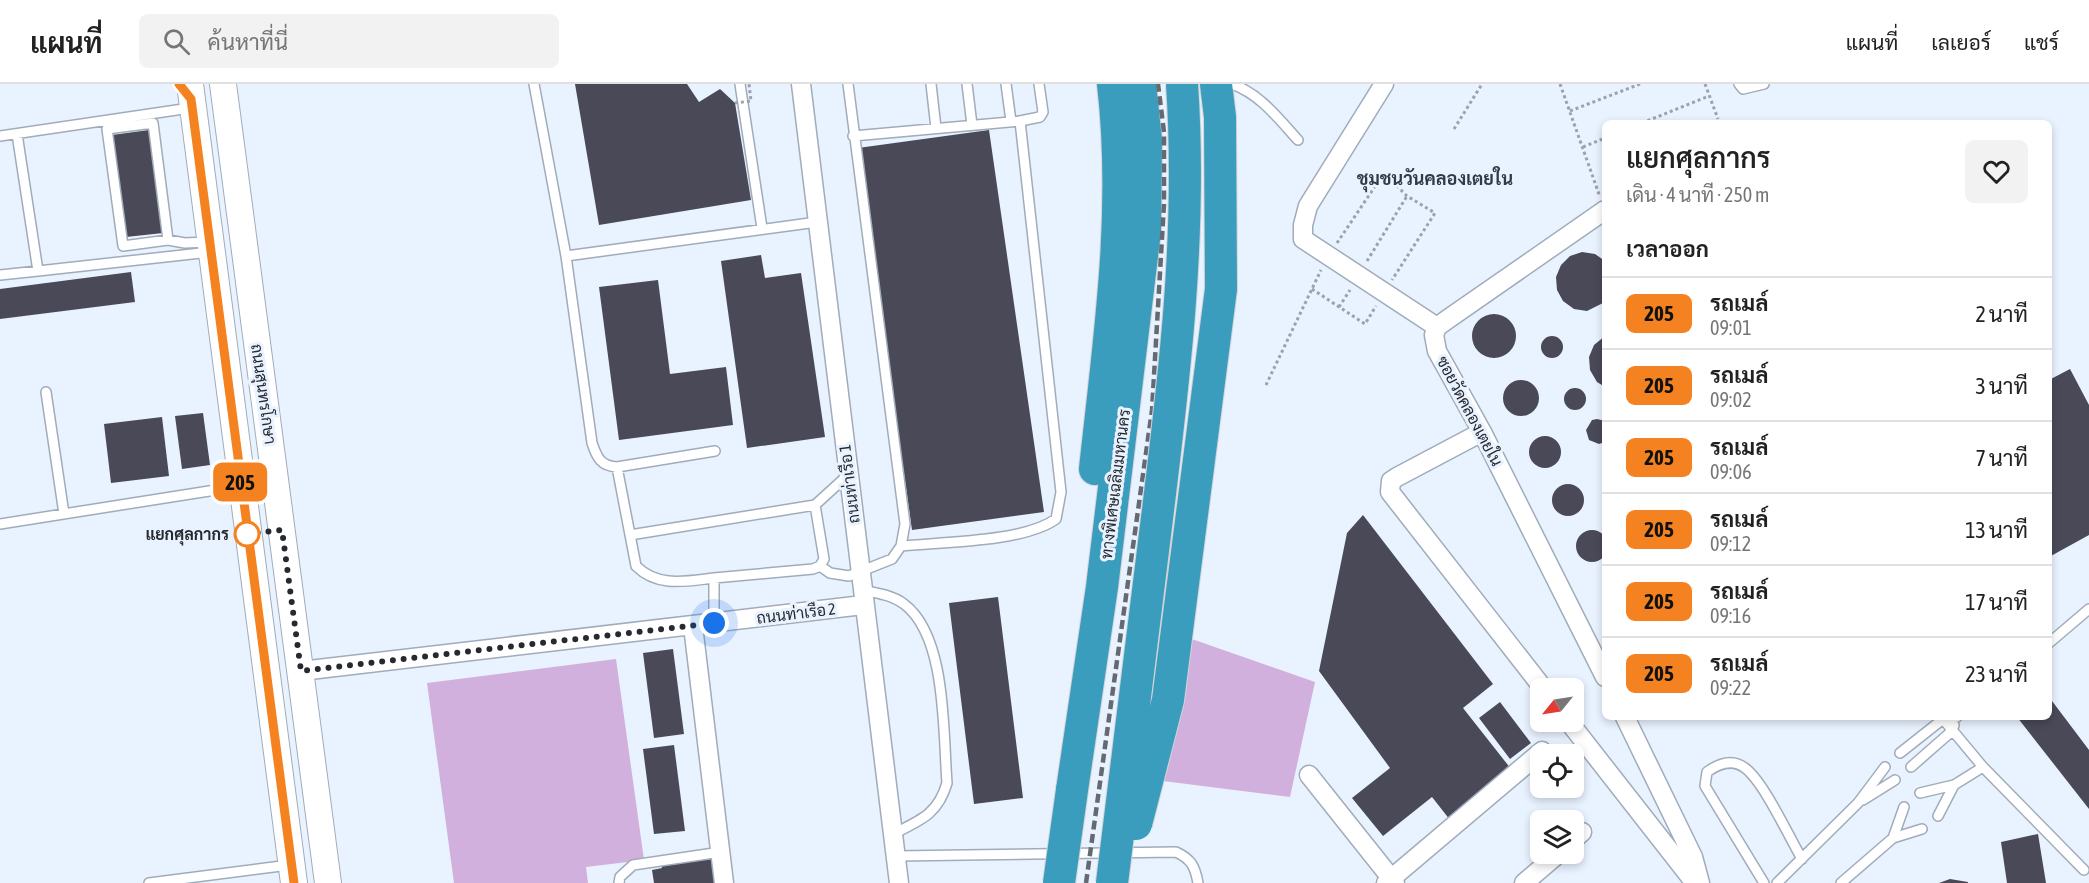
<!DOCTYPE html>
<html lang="th">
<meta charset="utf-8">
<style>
:root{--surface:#fff;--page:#f2f2f2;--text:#222;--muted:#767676;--line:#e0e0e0}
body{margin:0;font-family:"Asap Condensed",Sarabun,sans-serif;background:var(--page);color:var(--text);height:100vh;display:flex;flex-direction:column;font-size:22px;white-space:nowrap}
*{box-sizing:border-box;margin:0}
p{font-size:20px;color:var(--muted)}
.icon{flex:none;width:33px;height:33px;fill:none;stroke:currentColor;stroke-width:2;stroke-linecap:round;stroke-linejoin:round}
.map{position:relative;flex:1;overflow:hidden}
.side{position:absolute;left:1602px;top:36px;width:450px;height:600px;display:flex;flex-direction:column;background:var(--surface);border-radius:9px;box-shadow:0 3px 9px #0003}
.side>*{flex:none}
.badge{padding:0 12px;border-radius:9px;font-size:21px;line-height:39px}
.needle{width:39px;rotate:240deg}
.controls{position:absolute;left:1530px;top:594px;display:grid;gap:12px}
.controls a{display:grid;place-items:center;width:54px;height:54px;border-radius:9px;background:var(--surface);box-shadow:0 3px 9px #0003;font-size:30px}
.you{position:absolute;width:30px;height:30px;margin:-15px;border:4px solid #fff;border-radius:50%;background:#1a73e8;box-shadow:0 0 0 9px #1a73e833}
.map>.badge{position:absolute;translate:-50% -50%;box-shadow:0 0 0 3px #fff}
h2{padding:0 24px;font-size:22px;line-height:54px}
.round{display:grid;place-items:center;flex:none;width:63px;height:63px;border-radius:9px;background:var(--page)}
.summary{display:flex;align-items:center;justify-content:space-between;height:102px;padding:0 24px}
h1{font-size:28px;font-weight:600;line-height:45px}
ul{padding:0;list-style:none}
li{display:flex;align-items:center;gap:18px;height:72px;padding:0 24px;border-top:2px solid var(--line)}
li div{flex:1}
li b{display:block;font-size:22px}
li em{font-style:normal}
li .badge{min-width:66px;font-weight:700;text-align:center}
header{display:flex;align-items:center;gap:36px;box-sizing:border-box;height:84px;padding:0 30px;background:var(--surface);border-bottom:2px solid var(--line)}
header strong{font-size:28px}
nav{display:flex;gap:33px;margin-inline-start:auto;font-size:21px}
.search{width:420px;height:54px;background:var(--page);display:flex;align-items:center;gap:15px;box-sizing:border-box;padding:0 21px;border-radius:9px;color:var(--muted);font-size:22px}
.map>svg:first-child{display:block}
</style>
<header>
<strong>แผนที่</strong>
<div class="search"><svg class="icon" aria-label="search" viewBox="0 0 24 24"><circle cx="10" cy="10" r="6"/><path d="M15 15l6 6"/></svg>ค้นหาที่นี่</div>
<nav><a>แผนที่</a><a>เลเยอร์</a><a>แชร์</a></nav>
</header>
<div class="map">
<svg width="2089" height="799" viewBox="0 0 2089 799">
<rect width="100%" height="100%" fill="#e9f2ff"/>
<path fill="#d1b0dd" d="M1186,553L1315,598L1290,713L1163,697Z
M616,575L644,776L586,783L588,799H454L427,599Z"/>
<path fill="#494958" d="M575,0H687L699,18L720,5L735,19L751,116L599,141Z
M149,46L163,149L126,153L112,51Z
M989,46L1044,428L912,446L858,64Z
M1582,168L1595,170L1605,177V218L1587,227L1574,225L1563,217L1557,206L1556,193L1561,181L1570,172Z
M761,171L765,194L801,189L825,353L747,364L721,177Z
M131,188L135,218L0,235V205Z
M658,196L670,290L726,283L733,341L619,356L599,203Z
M1472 252a22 22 0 1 1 44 0a22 22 0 1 1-44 0Z
M1605,252V303L1597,298L1590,286L1589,273L1594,261Z
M1541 263a11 11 0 1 1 22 0a11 11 0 1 1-22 0Z
M2070,285L2089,321V451L2049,473V296Z
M1503 314a18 18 0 1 1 36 0a18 18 0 1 1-36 0Z
M1564 315a11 11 0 1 1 22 0a11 11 0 1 1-22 0Z
M203,329L210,381L182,385L175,332Z
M162,333L169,392L111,399L104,340Z
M1597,335L1605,337V358L1599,360L1589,356L1586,346L1592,336Z
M1529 368a16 16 0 1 1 32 0a16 16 0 1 1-32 0Z
M1552 416a16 16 0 1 1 32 0a16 16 0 1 1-32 0Z
M1363,431L1493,600L1463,624L1515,690L1454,741L1432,713L1383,752L1352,714L1390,684L1319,587L1347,449Z
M1576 462a16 16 0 1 1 32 0a16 16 0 1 1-32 0Z
M998,513L1023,714L974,720L949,519Z
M673,565L684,650L654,654L643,569Z
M2049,613L2089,666V725L2017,633H2049Z
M1500,618L1531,659L1510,675L1479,634Z
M674,661L685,747L654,750L643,665Z
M2038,750L2046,799H2007L2001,758Z
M712,774L715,799H654L652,786L662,784L660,779Z
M1950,795L1968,798V799H1939Z"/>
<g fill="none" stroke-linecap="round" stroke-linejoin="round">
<defs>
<path id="lane" d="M534,0L566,172L592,359C597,374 601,382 617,383L715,367
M740,0L762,144
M931,0L936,44
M967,0L972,41
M1006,0L1011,37
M1232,0C1260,10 1278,34 1298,56
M1739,0L1743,5L1764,0
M1020,37L1040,33L1043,28L1039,0
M0,52L190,24
M853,52L1020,37L1061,408L1056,435C1024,458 943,458 901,462
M168,156L153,39L107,45L123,162L168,156L185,159L208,158
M566,172L817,138
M38,187L210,168
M0,191L38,187L17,50
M46,308L64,430
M617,383L636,482C658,504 687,497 714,494
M815,421L848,391
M0,440L241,402
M630,451L815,421L824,475L820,482L813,485L714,494V539
M820,482L830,489L849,492L892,475L901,462L905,440L848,0
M861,506C877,509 892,511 904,520C947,552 943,649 947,699C938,730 921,736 893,750
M2049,559L2089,525
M1943,635L1983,683L2084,786
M1900,669L1943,635L1957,633
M1911,683L1952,647L1954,641
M1920,709L1954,701L1983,683
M1863,716L1895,696
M1938,732L1954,701
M1893,754L1904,723
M896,772L1176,768C1191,775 1195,782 1198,799
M149,799L289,781
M619,799L620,793L633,781L721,768
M1764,799L1705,702L1707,688C1718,680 1732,674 1745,684C1764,698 1789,753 1802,775
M1777,799L1858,719L1885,683
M1841,799L1893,754L1922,745"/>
<path id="street" d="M801,0L899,799
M1384,0L1308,122L1303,141V155L1437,243
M1605,126L1448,235L1437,243L1434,251L1437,267L1482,348L1605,593
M1482,348L1397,393L1391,397L1390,408L1543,604
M693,542L724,799
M301,587L863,521
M1625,633L1693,773L1700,799
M1569,638L1695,799
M1309,691L1395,799
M1574,755L1582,748
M1386,799L1542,667
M1524,799L1558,770"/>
<path id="secondary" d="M190,0L294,799
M223,0L328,799"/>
<path id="highway" d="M1216,0L1220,33L1221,205
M1095,385C1109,256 1128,129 1113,0
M1072,706L1102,503L1145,147L1146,56L1140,0"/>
</defs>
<use href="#lane" stroke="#a0acba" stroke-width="12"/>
<use href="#street" stroke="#a0acba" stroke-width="21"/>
<use href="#secondary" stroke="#a0acba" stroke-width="28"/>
<use href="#highway" stroke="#d4d4d6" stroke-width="34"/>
<path stroke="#9ba2ac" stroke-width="3" stroke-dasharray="3 3" stroke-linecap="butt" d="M1560,0L1600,113
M1705,0L1718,35
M1570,27L1640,0
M1642,39L1709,12
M1454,45L1482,0
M1583,63L1605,54
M1337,159L1384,89L1407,112L1435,129L1392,196
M1367,177L1407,112
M1312,205L1365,240L1376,222
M1339,223L1350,206
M1266,301L1321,186"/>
<use href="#lane" stroke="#fff" stroke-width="9"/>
<use href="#street" stroke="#fff" stroke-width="18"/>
<use href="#secondary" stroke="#fff" stroke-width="26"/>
<use href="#highway" stroke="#3b9dbd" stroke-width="32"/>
<path stroke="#656a72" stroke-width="4.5" stroke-dasharray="9 4.5" stroke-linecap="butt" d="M1086,799L1152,326L1164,120V48L1158,0"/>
<defs>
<path id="highway-bridge" d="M1136,740L1168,616L1221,205
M1059,799L1072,706
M1112,799C1127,677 1142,556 1157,434C1175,289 1192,146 1182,0"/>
</defs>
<use href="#highway-bridge" stroke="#d4d4d6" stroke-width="34" stroke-linecap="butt"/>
<path stroke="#9ba2ac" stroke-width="3" stroke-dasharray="3 3" stroke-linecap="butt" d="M735,19L751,17L749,0"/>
<use href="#highway-bridge" stroke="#3b9dbd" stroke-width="32"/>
</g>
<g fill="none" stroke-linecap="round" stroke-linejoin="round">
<defs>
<path id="line" d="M179,0L191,15L294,799"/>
</defs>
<use href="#line" stroke="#fff" stroke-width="14"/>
<use href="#line" stroke="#f58220" stroke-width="9"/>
<path stroke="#262a30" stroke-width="6" stroke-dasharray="0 10.8" d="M247,450L282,446L301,587L714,539"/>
</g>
<circle fill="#fff" stroke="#f58220" stroke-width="3" cx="247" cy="450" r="12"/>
<g text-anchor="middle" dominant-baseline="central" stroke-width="6" stroke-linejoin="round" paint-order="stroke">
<g font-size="16" fill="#262a30" stroke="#e9f2ff">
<text transform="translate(264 310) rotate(82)">ถนนสุนทรโกษา</text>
<text transform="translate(1470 327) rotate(62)">ซอยวัดคลองเตยใน</text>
<text transform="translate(849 400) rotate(-97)">ถนนท่าเรือ 1</text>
<text transform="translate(1115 400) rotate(-83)">ทางพิเศษเฉลิมมหานคร</text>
<text transform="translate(796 529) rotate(-7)">ถนนท่าเรือ 2</text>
</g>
<g font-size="16" font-weight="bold" fill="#262a30" stroke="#e9f2ff" text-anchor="end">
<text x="229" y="450">แยกศุลกากร</text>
</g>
<g font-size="18" font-weight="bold" fill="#313b47" stroke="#e9f2ff">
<text x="1435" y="94">ชุมชนวันคลองเตยใน</text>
</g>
</g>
</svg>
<div class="controls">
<a><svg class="needle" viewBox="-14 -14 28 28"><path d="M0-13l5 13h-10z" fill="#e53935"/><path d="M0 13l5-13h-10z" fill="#767676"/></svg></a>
<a><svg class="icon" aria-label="locate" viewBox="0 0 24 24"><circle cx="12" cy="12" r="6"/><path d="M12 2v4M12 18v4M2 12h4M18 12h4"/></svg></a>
<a><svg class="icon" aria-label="layers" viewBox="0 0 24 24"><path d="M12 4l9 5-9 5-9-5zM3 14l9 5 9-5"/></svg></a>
</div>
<div class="you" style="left:714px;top:539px"></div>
<b class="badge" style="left:240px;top:398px;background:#f58220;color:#111">205</b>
<section class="side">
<div class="summary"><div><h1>แยกศุลกากร</h1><p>เดิน · 4 นาที · 250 m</p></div><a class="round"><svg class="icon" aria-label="heart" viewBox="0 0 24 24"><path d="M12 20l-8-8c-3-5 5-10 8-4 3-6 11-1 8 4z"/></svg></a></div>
<h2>เวลาออก</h2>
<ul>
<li><span class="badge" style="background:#f58220;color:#111">205</span><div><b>รถเมล์</b><p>09:01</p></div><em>2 นาที</em></li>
<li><span class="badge" style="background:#f58220;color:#111">205</span><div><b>รถเมล์</b><p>09:02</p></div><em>3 นาที</em></li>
<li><span class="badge" style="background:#f58220;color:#111">205</span><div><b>รถเมล์</b><p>09:06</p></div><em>7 นาที</em></li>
<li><span class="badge" style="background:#f58220;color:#111">205</span><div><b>รถเมล์</b><p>09:12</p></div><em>13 นาที</em></li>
<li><span class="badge" style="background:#f58220;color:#111">205</span><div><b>รถเมล์</b><p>09:16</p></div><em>17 นาที</em></li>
<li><span class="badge" style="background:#f58220;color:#111">205</span><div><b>รถเมล์</b><p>09:22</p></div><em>23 นาที</em></li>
</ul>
</section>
</div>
